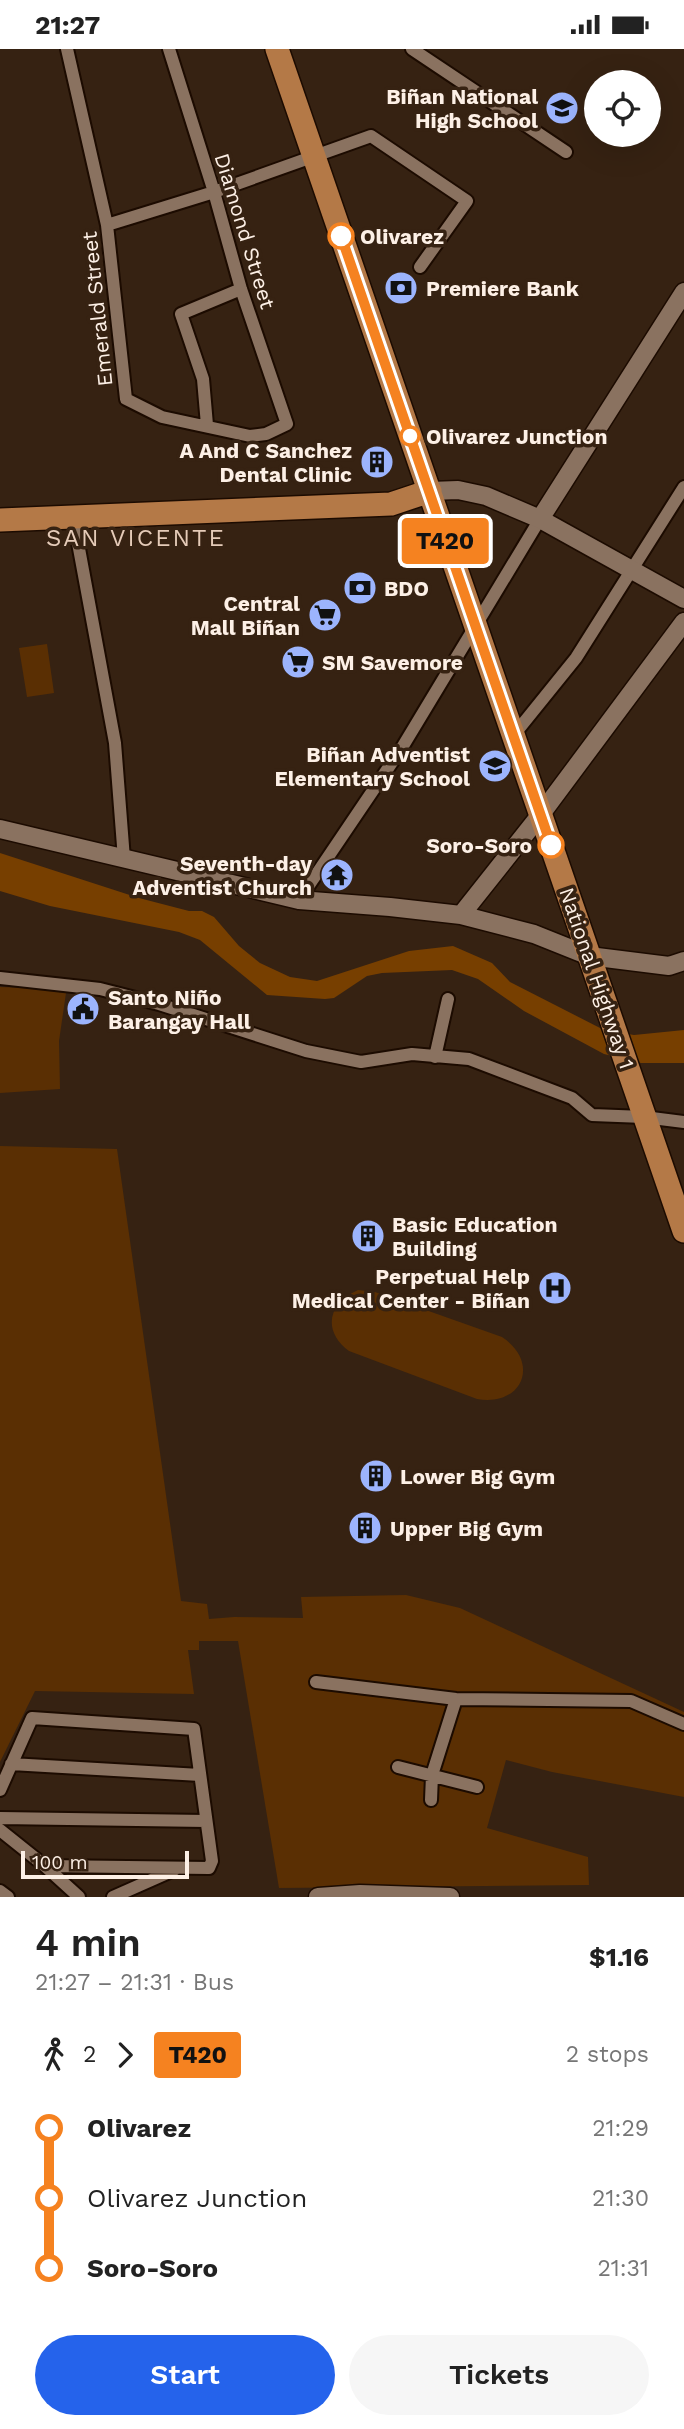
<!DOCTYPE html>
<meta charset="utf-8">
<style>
:root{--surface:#fff;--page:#f6f6f6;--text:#222;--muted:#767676;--accent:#2563eb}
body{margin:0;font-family:"Work Sans",sans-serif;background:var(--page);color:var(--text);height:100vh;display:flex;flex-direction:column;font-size:26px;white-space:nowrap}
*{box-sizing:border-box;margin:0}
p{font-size:23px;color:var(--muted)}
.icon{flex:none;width:38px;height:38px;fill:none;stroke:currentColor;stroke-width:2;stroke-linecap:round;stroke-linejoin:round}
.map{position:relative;height:1848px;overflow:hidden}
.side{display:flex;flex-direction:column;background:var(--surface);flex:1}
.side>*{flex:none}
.badge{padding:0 14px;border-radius:5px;font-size:24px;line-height:46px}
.tools{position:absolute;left:584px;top:21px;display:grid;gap:14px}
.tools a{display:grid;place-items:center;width:77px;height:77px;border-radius:50%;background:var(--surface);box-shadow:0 7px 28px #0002;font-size:35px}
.scale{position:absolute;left:21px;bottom:18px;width:168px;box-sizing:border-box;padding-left:7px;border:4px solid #fdf0e6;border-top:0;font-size:19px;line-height:24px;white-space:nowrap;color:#fdf0e6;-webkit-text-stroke:5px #362212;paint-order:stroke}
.map>.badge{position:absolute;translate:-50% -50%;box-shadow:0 0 0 4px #fff}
.legs{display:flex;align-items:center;gap:10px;height:77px;padding:0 35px;font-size:23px}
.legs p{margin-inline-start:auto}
.head{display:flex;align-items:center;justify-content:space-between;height:119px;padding:0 35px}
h1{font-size:38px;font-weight:600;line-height:52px}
.primary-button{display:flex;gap:14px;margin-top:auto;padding:14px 35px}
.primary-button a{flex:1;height:80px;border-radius:42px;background:var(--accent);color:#fff;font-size:28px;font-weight:600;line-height:80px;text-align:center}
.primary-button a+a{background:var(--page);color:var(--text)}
ul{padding:0 35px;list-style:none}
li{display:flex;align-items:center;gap:24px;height:70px;font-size:26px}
li i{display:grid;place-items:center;width:10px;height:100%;margin:0 9px;background:currentColor}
li i::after{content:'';width:18px;height:18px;margin:-9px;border:5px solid;border-radius:50%;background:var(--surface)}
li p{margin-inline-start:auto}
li:first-child i{background:linear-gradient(#0000 50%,currentColor 0)}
li:last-child i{background:linear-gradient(currentColor 50%,#0000 0)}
.status{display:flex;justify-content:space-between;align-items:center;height:49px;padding:0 35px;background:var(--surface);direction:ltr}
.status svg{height:19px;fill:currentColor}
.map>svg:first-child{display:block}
</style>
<div class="status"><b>21:27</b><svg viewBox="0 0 49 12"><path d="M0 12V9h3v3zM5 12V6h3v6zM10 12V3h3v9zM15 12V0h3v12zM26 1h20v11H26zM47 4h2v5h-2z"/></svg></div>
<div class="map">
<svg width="684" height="1848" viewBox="0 0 684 1848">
<rect width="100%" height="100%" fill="#362212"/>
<path fill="#5a2f03" d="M47,595L54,644L27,648L19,599Z
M0,938L32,939L66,944L59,992L60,1040L0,1044Z
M0,1097L117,1100L181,1552L207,1555L209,1570L234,1568L303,1569L301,1548L406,1546L460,1559L684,1663V1748L552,1723L506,1711L487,1779L588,1808L589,1836L279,1839L238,1592H199V1601H188L194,1645L35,1642L0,1713Z
M358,1241L375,1243L502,1288C541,1314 522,1358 477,1350L349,1302C322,1282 328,1254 358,1241Z"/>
<path fill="#773f00" d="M0,804L139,849L189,862H202L214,868L239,897L260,914L290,928L317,932L409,902L453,897L492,914L510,933L604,981L634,986L684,981V1014H641L604,1005L524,962L478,930L452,921L382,924L367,927L334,949L325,950L267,946L200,891L179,883L50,857L0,842Z"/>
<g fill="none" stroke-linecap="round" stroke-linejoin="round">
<defs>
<path id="street" d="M67,0L107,176L126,350L162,368L250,387L266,385L287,375L241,240L214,143L169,0
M412,0L566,103
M107,176L214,143L371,87L467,152L420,218
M207,376L203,330L181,265L241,240
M73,467L115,694L124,810
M513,687L576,609L684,438
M299,851L403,697L540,470
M0,929L100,940L159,955L306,1002L361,1013L412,1005L469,1010L572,1049L592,1066L644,1068L684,1073
M435,1008L448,950
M316,1633L456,1650L631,1652L684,1675
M11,1715L200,1726
M398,1718L477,1738
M0,1741L32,1669L194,1680L212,1812L209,1819L45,1817
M431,1751L432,1726L456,1650
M0,1769L206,1772
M0,1781L45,1817L79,1848
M0,1842L8,1848
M113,1848L174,1821"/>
<path id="secondary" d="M430,442L458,441L486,447L540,470L684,550
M540,470L684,243
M0,780L299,851L390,858L461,866L534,885L589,907L669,917L684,912
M461,866L541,765L684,573
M318,1848L360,1845L450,1848"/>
<path id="highway" d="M277,0L684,1182
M0,471L391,455L430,442"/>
</defs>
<use href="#street" stroke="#1c0b00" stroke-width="16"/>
<use href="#secondary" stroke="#1c0b00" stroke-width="21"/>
<use href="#highway" stroke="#1c0b00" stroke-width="26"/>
<use href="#street" stroke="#8a7260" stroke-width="12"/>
<use href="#secondary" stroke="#8a7260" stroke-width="18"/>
<use href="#highway" stroke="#b47947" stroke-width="23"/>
</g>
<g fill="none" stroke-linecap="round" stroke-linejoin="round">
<defs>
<path id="line-1" d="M341,187L551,796"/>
</defs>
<use href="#line-1" stroke="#fff" stroke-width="16"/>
<use href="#line-1" stroke="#f58220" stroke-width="10"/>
</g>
<defs>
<symbol id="school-disc" viewBox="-11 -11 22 22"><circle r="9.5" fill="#9cb4fd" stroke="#362212"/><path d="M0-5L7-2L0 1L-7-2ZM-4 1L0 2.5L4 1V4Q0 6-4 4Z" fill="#111"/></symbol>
<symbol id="bank-disc" viewBox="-11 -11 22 22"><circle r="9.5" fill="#9cb4fd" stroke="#362212"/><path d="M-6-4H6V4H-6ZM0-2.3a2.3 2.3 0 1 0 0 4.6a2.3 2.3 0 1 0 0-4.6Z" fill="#111"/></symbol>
<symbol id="building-disc" viewBox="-11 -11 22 22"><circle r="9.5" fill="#9cb4fd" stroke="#362212"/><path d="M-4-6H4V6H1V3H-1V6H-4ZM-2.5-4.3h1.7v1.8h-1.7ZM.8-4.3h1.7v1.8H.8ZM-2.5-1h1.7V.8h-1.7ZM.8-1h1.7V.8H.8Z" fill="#111"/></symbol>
<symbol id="supermarket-disc" viewBox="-11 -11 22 22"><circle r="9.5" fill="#9cb4fd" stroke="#362212"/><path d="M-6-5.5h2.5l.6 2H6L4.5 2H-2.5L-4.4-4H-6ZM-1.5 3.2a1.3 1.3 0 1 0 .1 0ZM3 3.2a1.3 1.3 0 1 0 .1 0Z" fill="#111"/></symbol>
<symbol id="temple-disc" viewBox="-11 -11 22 22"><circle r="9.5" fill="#9cb4fd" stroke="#362212"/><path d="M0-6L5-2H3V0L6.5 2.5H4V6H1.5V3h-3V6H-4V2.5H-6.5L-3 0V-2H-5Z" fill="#111"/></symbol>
<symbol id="civic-disc" viewBox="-11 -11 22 22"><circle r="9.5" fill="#9cb4fd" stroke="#362212"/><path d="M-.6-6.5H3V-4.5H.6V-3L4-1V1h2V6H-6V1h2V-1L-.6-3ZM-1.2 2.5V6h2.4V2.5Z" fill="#111"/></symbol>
<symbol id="hospital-disc" viewBox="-11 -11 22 22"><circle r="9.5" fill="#9cb4fd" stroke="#362212"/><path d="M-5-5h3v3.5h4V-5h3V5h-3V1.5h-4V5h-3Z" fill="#111"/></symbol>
</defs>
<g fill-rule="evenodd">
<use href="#school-disc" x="543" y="40" width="38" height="38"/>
<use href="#bank-disc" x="382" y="220" width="38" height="38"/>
<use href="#building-disc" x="358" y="394" width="38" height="38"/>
<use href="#bank-disc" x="341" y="520" width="38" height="38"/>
<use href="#supermarket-disc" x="306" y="547" width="38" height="38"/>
<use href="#supermarket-disc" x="279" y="594" width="38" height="38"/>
<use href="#school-disc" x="476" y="698" width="38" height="38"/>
<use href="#temple-disc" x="318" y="807" width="38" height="38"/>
<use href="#civic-disc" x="64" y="941" width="38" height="38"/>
<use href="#building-disc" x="349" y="1168" width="38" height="38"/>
<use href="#hospital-disc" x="536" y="1220" width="38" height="38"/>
<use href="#building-disc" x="357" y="1408" width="38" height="38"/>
<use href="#building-disc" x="346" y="1460" width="38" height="38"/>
</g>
<g fill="#fff" stroke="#f58220" stroke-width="3.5">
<circle cx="341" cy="187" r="12"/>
<circle cx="410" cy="387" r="9"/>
<circle cx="551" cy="796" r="12"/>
</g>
<g text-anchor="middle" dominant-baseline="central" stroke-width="7" stroke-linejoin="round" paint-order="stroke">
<g font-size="21" font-weight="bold" fill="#fdf0e6" stroke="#362212" text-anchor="start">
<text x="538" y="47" text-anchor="end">Biñan National<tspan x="538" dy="24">High School</tspan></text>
<text x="426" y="239">Premiere Bank</text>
<text x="352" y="401" text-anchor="end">A And C Sanchez<tspan x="352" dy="24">Dental Clinic</tspan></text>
<text x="384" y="539">BDO</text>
<text x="300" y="554" text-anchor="end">Central<tspan x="300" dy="24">Mall Biñan</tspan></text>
<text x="322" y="613">SM Savemore</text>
<text x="470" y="705" text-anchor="end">Biñan Adventist<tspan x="470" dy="24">Elementary School</tspan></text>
<text x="312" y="814" text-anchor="end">Seventh-day<tspan x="312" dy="24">Adventist Church</tspan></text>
<text x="108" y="948">Santo Niño<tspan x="108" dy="24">Barangay Hall</tspan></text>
<text x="392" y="1175">Basic Education<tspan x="392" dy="24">Building</tspan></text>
<text x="530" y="1227" text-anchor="end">Perpetual Help<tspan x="530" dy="24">Medical Center - Biñan</tspan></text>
<text x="400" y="1427">Lower Big Gym</text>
<text x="390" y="1479">Upper Big Gym</text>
</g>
<g font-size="21" fill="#fdf0e6" stroke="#362212">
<text transform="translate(245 182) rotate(73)">Diamond Street</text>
<text transform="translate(97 260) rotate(-96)">Emerald Street</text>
<text transform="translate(597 929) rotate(71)">National Highway 1</text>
</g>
<g font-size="21" font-weight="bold" fill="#fdf0e6" stroke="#362212" text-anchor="start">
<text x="360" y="187">Olivarez</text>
<text x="426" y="387">Olivarez Junction</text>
<text x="532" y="796" text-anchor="end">Soro-Soro</text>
</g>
<g font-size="24" letter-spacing="2" fill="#e5cbb8" stroke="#362212">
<text x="136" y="489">SAN VICENTE</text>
</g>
</g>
</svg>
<div class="tools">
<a><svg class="icon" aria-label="locate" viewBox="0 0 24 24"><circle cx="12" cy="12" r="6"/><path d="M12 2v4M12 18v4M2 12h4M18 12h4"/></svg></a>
</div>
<div class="scale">100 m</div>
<b class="badge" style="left:445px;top:492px;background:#f58220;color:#111">T420</b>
</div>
<section class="side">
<div class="head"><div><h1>4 min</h1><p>21:27 – 21:31 · Bus</p></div><b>$1.16</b></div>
<div class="legs"><svg class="icon" aria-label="walk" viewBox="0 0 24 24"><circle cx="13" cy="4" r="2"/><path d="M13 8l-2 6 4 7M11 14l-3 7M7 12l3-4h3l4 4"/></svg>2<svg class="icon" aria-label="forward" viewBox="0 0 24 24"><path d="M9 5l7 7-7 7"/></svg><b class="badge" style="background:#f58220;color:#111">T420</b><p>2 stops</p></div>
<ul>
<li><i style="color:#f58220"></i><b>Olivarez</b><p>21:29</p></li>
<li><i style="color:#f58220"></i><span>Olivarez Junction</span><p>21:30</p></li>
<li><i style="color:#f58220"></i><b>Soro-Soro</b><p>21:31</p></li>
</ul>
<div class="primary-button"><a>Start</a><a>Tickets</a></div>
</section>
